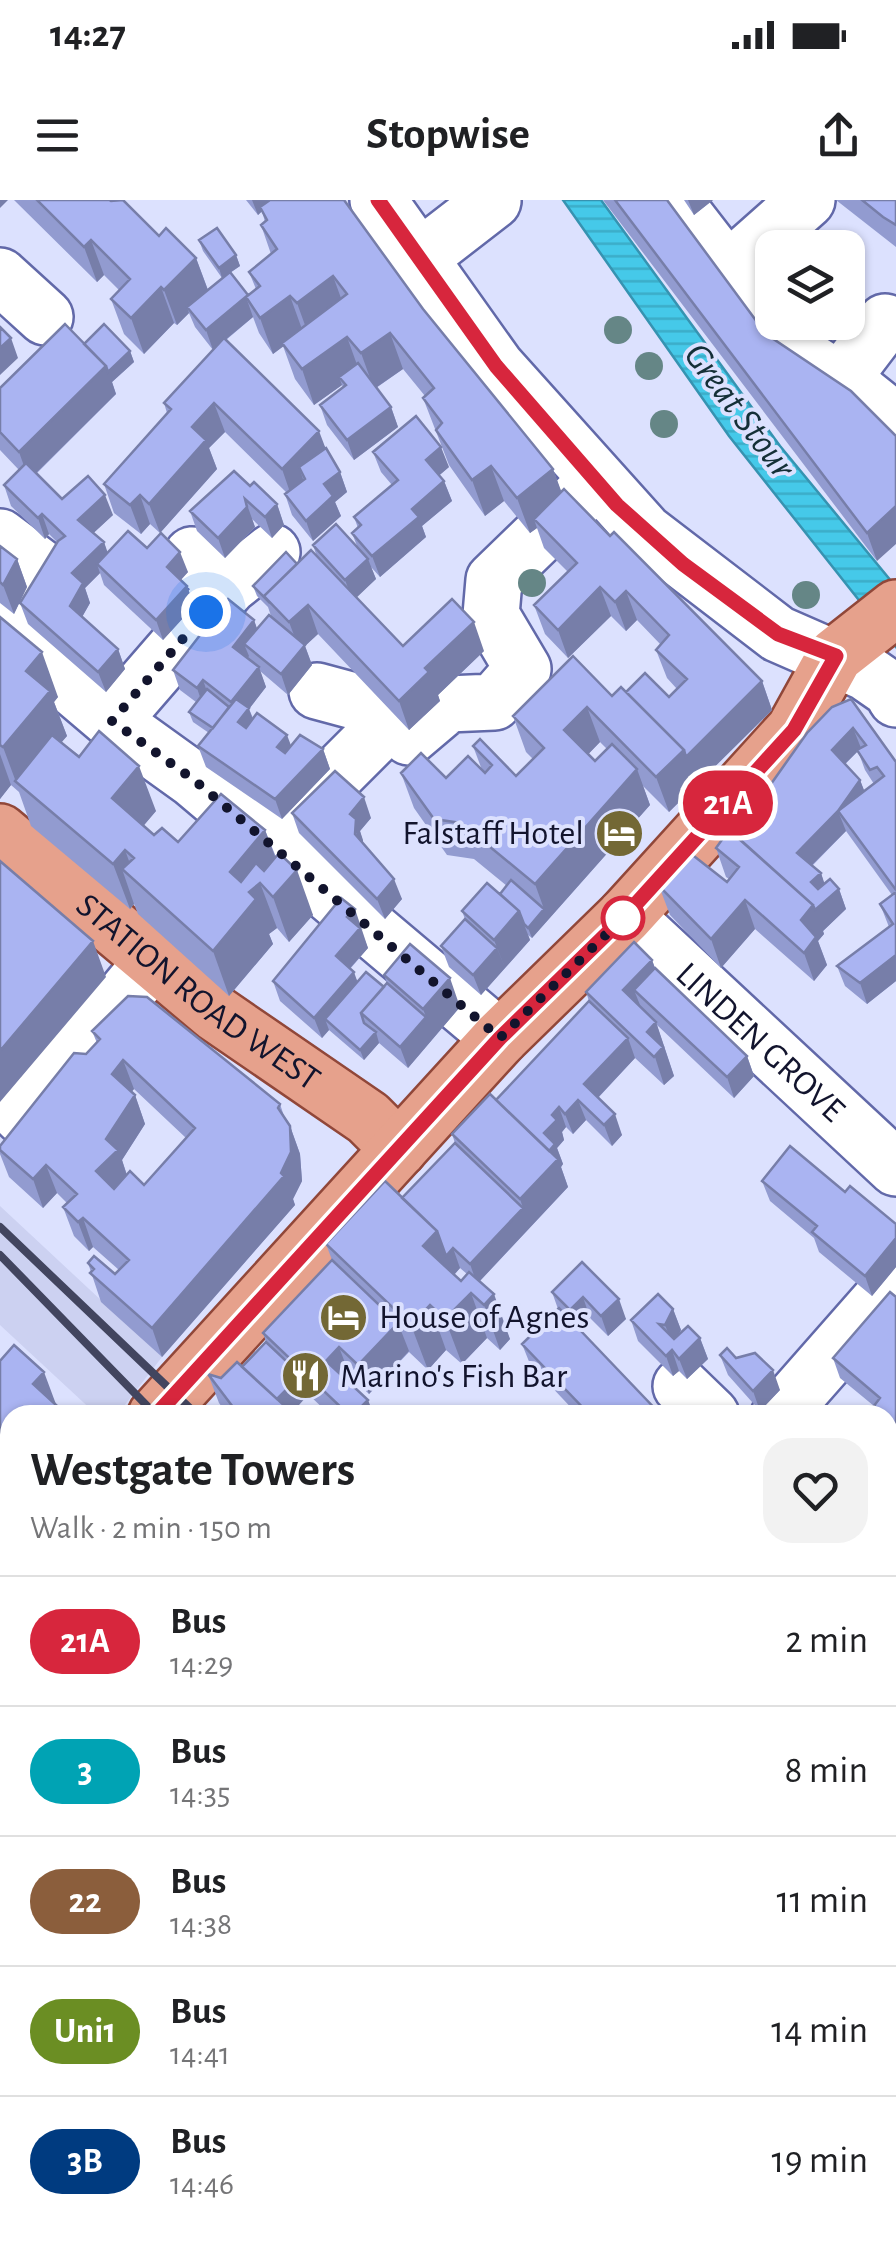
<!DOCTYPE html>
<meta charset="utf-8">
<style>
:root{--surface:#fff;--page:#f2f2f2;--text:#202124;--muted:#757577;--line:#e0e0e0}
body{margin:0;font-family:"Alegreya Sans",sans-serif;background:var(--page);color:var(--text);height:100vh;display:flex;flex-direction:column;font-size:38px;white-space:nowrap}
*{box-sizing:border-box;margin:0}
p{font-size:32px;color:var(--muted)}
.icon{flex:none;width:55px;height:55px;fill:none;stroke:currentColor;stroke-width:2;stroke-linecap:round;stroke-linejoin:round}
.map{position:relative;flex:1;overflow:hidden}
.drawer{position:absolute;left:0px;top:1205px;width:898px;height:842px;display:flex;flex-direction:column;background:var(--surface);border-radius:30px 30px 0 0;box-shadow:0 2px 8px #0004}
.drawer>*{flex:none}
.badge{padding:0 20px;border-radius:32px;font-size:35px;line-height:65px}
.buttons{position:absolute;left:755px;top:30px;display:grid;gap:20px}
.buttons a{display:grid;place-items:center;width:110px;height:110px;border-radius:20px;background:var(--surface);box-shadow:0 2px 8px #0004;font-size:50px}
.you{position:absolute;width:50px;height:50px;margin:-25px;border:8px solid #fff;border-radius:50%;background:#1a73e8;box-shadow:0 0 0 15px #1a73e833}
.map>.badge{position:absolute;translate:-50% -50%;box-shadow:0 0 0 5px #fff}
.round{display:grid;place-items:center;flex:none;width:105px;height:105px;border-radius:30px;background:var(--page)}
.headline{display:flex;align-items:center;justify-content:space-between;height:170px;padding:0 30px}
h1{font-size:48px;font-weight:600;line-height:75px}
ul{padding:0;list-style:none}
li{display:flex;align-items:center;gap:30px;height:130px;padding:0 30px;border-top:2px solid var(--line)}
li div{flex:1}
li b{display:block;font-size:38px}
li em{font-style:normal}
li .badge{min-width:110px;font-weight:700;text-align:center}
.status{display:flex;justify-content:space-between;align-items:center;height:70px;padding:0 50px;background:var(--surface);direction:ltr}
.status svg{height:28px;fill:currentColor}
header{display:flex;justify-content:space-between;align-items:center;height:130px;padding:0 30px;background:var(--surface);font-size:45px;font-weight:600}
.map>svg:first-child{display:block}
</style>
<div class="status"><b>14:27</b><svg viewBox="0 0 49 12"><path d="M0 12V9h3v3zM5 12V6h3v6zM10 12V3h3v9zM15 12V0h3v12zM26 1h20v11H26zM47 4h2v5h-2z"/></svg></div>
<header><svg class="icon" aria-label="menu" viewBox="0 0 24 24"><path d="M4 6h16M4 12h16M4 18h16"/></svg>Stopwise<svg class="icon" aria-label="share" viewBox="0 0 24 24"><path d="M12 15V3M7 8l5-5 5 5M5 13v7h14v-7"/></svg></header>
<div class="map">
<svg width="896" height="2046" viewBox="0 0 896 2046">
<defs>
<pattern id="water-rules" width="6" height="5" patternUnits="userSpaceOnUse" patternTransform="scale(2.5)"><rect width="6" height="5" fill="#45c9e9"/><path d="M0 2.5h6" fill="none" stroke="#3bacc8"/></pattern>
</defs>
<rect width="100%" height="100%" fill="#dce1fe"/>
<path fill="#ccd1f1" d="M0,1006L162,1157L117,1215H97L0,1125Z
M888,1784L896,1792V1953L888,1944Z"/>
<path fill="url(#water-rules)" stroke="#3693b1" stroke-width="2.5" d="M563,0H601L780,246L896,387V447L729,236Z"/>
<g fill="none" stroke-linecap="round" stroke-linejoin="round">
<defs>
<g id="minor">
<path d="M378,0L496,166L645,332L778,434L865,472L891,490L896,499"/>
<path d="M673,0L786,146L864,196L896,222"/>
<path d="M418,59L493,1"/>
<path d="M727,71L807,0"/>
<path d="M0,76L45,117"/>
<path d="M840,181L885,122"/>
<path d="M0,337L52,376L14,425"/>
<path d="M192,355L229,386"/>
<path d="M0,426L112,521L194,580L500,838"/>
<path d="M317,491L380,508L409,537L448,504L494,502L523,469L491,415L494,380L592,285"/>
<path d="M112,521L229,386L272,352"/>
<path d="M284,627L377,534"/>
<path id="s1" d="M625,716L896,968"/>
<path d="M3,898L23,917L152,762"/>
<path d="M681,1186L711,1215"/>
<path d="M779,1215L896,1082"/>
<path d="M888,1547L896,1554"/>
<path d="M0,1730L10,1741"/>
<path d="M0,1932L10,1922"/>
<path d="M281,2038L289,2046"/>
<path d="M760,2038L770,2046"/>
</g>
<g id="major">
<path id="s2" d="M0,632L215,813L368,918L399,949"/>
<path d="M156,1215L500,838L625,716L794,530L835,456L896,408"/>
<path d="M0,1386L10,1375"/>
</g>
</defs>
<use href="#minor" stroke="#6269a9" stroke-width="60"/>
<use href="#major" stroke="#914739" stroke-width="60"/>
<use href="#minor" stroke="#fff" stroke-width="55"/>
<use href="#major" stroke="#e6a18c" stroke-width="55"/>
<path stroke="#42455f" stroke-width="8" d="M0,1027L197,1215
M0,1055L156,1215
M888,1840L896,1848
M888,1872L896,1880"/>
</g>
<g fill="#658686">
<circle cx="618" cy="130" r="14"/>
<circle cx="649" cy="166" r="14"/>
<circle cx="664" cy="224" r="14"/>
<circle cx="532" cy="383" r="14"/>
<circle cx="806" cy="395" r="14"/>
</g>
<path fill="#929bd0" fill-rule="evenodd" d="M14,0H109L159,36L196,58L208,90L222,78L203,51L199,40L236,55L240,66L230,73L248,95L256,89L249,72L271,54L261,25L265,22L262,11L258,15L246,0H344L423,109L553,269L561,292L762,481L772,510L669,612L643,586L650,605L532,738L528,735L530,740L481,795L449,767L441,746L465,719L462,711L500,694L507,686L474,659L447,655L414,608L401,573L446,578L482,570L473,546L516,576L533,559L526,552L513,516L626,492L669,497L677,489L667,478L656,450L661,445L637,420L626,431L611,416L568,458L545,434L534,405L568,372L544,348L537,328L530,333L504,301L485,316L449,265L423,198L425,196L403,169L376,188L391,207L398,227L354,260L327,225L320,205L343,187L342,185L314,205L295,179L283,146L273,154L259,133L253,117L226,140L326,248L340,272L347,292L335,302L341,316L313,341L292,315L285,294L287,293L225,232L209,248L217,269L160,333L150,324L141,334L114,313L104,284L167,213L164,203L213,150L195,127L189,113L177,125L174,123L144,154L124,134L111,99L119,90L104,75L97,82ZM600,542L607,549L595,561L588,554Z
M603,0H667L766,134L851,191L877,361Z
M684,0H713L694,15Z
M836,0H896V47Z
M84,144L130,151L134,162L112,182L116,194L37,273L62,299L113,315L93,333L104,342L107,353L147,348L188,372L181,380L187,386L194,406L163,440L104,385L100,373L85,388L90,403L82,417L118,449L125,469L106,492L28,424L20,403L57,342L49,334L45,339L11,306L4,285L19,270L0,250V188Z
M373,252L449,267L439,275L444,281L452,301L422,326L426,337L380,377L371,367L376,379L356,397L403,446L484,451L438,495L440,501L409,530L318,434L305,446L312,465L288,495L260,471L266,487L249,509L253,518L291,546L323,549L330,569L282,619L206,567L198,546L209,533L193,522L189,512L196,502L180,490L173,470L254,420L257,429L271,416L268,407L257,396L253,386L297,364L317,357L313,345L357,346L352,333L358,328L354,317L392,285L381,272Z
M250,286L277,304L284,325L272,338L252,319L255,327L225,358L197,331L190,311Z
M0,346L17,359L27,387L14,414L0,403Z
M0,417L58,497L54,502L67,536L61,542L156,611L143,626L154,635L178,642L265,630L276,657L313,715L289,742L277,728L269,734L273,744L229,796L138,714L134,704L130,709L31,626L19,592L11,585L0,599Z
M832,507L896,562V781L867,804L845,786L837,766L889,727L880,704L892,695L846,631L812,666L821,673L824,684L839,689L846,709L823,731L824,734L818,741L827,765L814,781L755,729L721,768L670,715L659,686L727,682L729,679L726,677L716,648L735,635ZM858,551L865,570L874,584L864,591L860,580L845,564Z
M292,613L371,618L360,631L363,643L402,699L385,719L299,633Z
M363,729L361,731L368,748L350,769L358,782L384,787L387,783L384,775L460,807L408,868L379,843L364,860L329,830L322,838L280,801L273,781Z
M652,760L655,768L747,856L754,876L734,898L657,825L674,876L664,885L635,858L598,898L622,935L612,946L586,920L573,934L566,927L562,932L564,940L557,948L563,964L561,967L568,987L480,1081L510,1139L500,1150L487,1138L462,1164L446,1150L428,1170L409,1152L369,1194L350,1176L346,1179L374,1215H330L308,1194L290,1215H228L219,1203L208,1174L221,1178L242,1167L266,1142L263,1133L332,1060L326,1044L402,998L455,943L452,934L496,900L589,801L586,792ZM460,1068L467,1074L461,1081L454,1075Z
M92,831L280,904L285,919L290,926L300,954L302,981L293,999L295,1005L162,1157L101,1102L88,1063L115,1074L119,1070L93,1047L89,1051L74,1036L63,1007L67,1003L57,993L43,1008L9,977L0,954V946L97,843ZM134,889L186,938L144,985L127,975L122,960L145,924L135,895L131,892Z
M762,981L845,992L896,1024V1067L872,1096L819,1052L814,1038L770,1001Z
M582,1062L626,1119L608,1136L590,1118L579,1129L661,1215H578L530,1164L522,1144L558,1109L552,1092Z
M896,1097V1274L888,1267V1215L874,1206L840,1178L833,1158Z
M673,1109L681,1130L677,1136L700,1138L708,1159L687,1179L679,1171L673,1176L638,1141L631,1120Z
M720,1155L780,1190L760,1211L728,1175Z
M896,1324V1433L893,1439L896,1435V1484L888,1478V1326Z
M10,1404V1574L0,1584V1414Z
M0,1646L10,1657V1707L0,1695Z
M10,1934V2034L1,2024L0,2025V1943Z
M888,1991L896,2046H866L863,2038H888Z
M163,2038H262L269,2046H193L192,2044L190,2046H171Z
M312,2038H429L432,2046H319Z
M566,2038H671L664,2046H575Z"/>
<path fill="#777ea9" d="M0,0H8L0,8Z
M252,0H273V1L258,15Z
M688,0H713L694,15Z
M91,40L104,75L97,82L84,47Z
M236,55L240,66L222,78L219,68Z
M196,58L209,93L187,107L189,113L177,125L164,90Z
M333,76L346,112L310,139L297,103Z
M161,87L174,123L144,154L131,118Z
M290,96L303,132L273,154L260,118Z
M246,97L253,117L213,150L206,130Z
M390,133L403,169L374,189L361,153Z
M347,137L360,173L339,177L342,185L314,205L302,169Z
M11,138L18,158L0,175V148Z
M130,151L134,162L112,182L116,194L29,280L19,252L106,166Z
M214,203L225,232L209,248L217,269L160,333L149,304L192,227Z
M391,207L398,227L354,260L347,240Z
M319,231L330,260L299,267L305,285L292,298L282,269Z
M441,247L449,267L434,280L426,260Z
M491,266L504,301L485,316L472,280Z
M553,269L566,304L534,319L537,328L530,333L517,298Z
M340,272L347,292L335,302L341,316L313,341L306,321L324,284Z
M444,281L452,301L422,326L426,337L380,377L372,356L412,309Z
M105,295L113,315L85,341L78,320Z
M140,295L150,324L141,334L130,305Z
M245,299L255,327L225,358L218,338Z
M277,304L284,325L272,338L265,317Z
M896,306V344L877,361L867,333Z
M42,314L49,334L45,339L38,318Z
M104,342L111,362L97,364L100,373L85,388L90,403L77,426L70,406L72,373Z
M180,352L188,372L174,387L167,367Z
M17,359L27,387L14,414L3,385Z
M368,359L376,379L353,401L345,380Z
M187,386L194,406L163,440L156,420Z
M600,387L611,416L568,458L558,430Z
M626,391L637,420L626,431L615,402Z
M308,405L318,434L305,446L312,465L288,495L281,474L300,451L289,422Z
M254,420L261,440L244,444L249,456L241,467L233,447Z
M474,422L484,451L438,495L440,501L409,530L399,501L425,468Z
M118,449L125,469L106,492L98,472Z
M42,452L58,497L54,502L67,536L23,588L16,582L3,547L26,471Z
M259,467L266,487L249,509L256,528L245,543L231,502Z
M203,480L210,500L204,509L197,488Z
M762,481L772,510L669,612L656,577L684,550Z
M587,507L600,542L577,566L564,530Z
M853,528L861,548L839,570L832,550Z
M287,535L295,556L284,567L277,547Z
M323,549L330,569L282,619L275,599Z
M0,554L11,585L0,599Z
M139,566L156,611L129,643L112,598Z
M637,569L650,605L532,738L528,728L544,709L535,684Z
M860,580L868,600L838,611Z
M364,597L371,618L360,631L363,640V654L350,614Z
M838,611L846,631L804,673L797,653Z
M265,630L282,675L260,683L277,728L269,734L273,744L229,796L213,751L230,672Z
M125,650L137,683L122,669L134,704L130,709L113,664Z
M297,670L313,715L289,742L273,697Z
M821,673L828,694L818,702L811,682Z
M394,679L402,699L385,719L377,699Z
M839,689L846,709L823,731L824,734L818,741L827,765L814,781L804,753L801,720L813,705Z
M745,700L755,729L721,768L711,739Z
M355,709L368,748L343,776L336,756L347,717Z
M519,711L530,740L505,768L494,740Z
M93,741L106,777L0,902V851Z
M497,748L505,768L481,795L473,775Z
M896,755V781L867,804L860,783Z
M652,760L662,788L634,790L642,810L623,790Z
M354,772L361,792L325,819L329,830L322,838L314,818Z
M450,778L460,807L408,868L400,847L426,817L423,809Z
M656,822L674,876L664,885L647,832Z
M376,832L379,843L364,860L360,850Z
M628,838L635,858L591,905L584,884Z
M747,856L754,876L734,898L727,877Z
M123,860L134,889L122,903L112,874Z
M135,895L145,924L122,960L128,979L107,1000L96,971L106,939Z
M578,900L586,920L573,934L565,914Z
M559,907L566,927L562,932L564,940L557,948L563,964L561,967L568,987L477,1084L470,1064L523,1008L520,999L544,933L552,915Z
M615,914L622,935L612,946L604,925Z
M290,926L300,954L302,981L293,999L295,1005L162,1157L152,1128Z
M46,965L57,993L43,1008L33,979Z
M83,1018L93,1047L89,1051L78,1022Z
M437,1031L453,1048L460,1068L440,1091L423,1046Z
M896,1038V1067L872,1096L865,1076Z
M471,1093L487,1138L462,1164L445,1119Z
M494,1094L510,1139L500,1150L484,1105Z
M583,1097L590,1118L577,1130L570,1110Z
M619,1099L626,1119L608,1136L601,1116Z
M430,1105L446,1150L428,1170L411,1125Z
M673,1109L681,1130L673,1145L665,1125Z
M398,1123L409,1151L369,1194L358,1165Z
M700,1138L708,1159L687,1179L679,1159Z
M339,1147L350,1176L337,1189L326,1161Z
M672,1150L679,1171L673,1176L666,1156Z
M773,1170L780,1190L760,1211L753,1191Z
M44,1172L60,1215L33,1184Z
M301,1175L308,1195L290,1215H279L275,1202Z
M368,1200L374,1215H353Z
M10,1279V1342L0,1353V1290Z
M895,1401L896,1433L888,1449V1415Z
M10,1525V1574L0,1584V1556L8,1548L2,1533Z
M896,1684V1713L888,1722V1694Z
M10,1867V1894L0,1903V1876Z
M10,2009V2032L4,2015Z
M173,2038H189L192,2044L190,2046H176Z
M419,2038H429L432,2046H410Z
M610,2038H636L628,2046H602Z
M650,2038H671L664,2046H653Z"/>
<path fill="#aab4f2" stroke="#777ea9" stroke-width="2.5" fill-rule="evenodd" d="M37,0H109L111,1L123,0L159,36L166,28L196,58L164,90L161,87L131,118L111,99L130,79L91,40L84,47Z
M270,0H344L423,109L553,269L517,298L491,266L472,280L436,230L442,223L423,198L434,188L390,133L361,153L347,137L302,169L282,143L347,94L333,76L297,103L290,96L260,118L246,97L260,86L249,72L277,49L261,25L267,20L260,7Z
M615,0H667L766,134L851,191L896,236V306L867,333Z
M862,0H896V25L883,17Z
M217,28L236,55L219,68L199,40Z
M230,72L248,95L206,130L187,107Z
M65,124L106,166L19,252L0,232V188Z
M104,124L130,151L108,172L106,166L84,144Z
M0,127L11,138L0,148Z
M224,138L319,231L282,269L214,203L192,227L206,240L149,304L140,295L130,305L104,284L171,209L164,203Z
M358,163L391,207L347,240L320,205L346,185L339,177Z
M416,216L441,247L426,260L444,281L412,309L419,317L372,356L352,333L361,325L354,317L398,280L373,252Z
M326,248L340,272L324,284L333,296L306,321L285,294L305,279L299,267Z
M26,263L62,299L88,276L105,295L78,320L104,342L72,373L83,383L70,406L118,449L98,472L20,403L58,341L65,336L42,314L38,318L4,285Z
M234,271L250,286L254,282L277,304L265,317L245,299L247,307L218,338L190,311Z
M564,289L610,336L614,332L762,481L686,557L684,550L626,492L645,473L669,497L687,479L656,450L669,435L626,391L615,402L600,387L558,430L534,405L577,363L534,319Z
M336,324L368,359L345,380L313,345Z
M128,331L147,348L161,333L180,352L167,367L187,386L156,420L97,364Z
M0,346L17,359L3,385L0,382Z
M311,350L403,446L452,399L474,422L425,468L429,472L399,501L308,405L289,422L264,396Z
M286,352L297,364L264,396L270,403L253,386Z
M228,399L254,420L233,447L259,467L231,502L203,480L197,488L173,470Z
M269,415L305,445L281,474L244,444Z
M0,417L42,452L26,471L50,491L3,547L0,545Z
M573,456L612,496L621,487L684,550L656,577L587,507L564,530L595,561L612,544L637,569L535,684L461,623L434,619L401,573L421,553L446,578L468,556L485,573L492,565L473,546L480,539L516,576L544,548L513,516Z
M207,489L229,507L213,528L189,512Z
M236,499L249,508L238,522L246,528L257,513L287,535L277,547L285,553L300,535L323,549L275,599L198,546Z
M851,499L896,562V690L838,611L797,653L821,673L811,682L818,689L830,679L839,689L815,710L813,705L735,635L807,533L832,507ZM853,528L866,545L857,550L870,570L877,567L884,576L838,611L860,580L832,550Z
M99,531L139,566L112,598L154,635L162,628L178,642L221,594L265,630L230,672L241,682L256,663L264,671L279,653L297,670L273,697L260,683L249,692L256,699L213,751L122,669L134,658L125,650L113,664L15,581L52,535L79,557Z
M335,571L364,597L350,614L356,619L355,634L394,679L377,699L292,613Z
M729,630L813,705L801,720L816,737L804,753L745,700L711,739L659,686L690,653L727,682L739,667L716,648Z
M0,661L93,741L0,851Z
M511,680L544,709L528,728L524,724L519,711L500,694Z
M487,683L519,711L494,740L462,711Z
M896,692V755L860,783L837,766L893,724L880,704Z
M341,698L355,709L347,717L360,728L336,756L354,772L314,818L273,781Z
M465,719L497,748L473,775L441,746Z
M634,742L652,760L623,790L656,822L647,832L663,847L654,857L586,792Z
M410,744L450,778L423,809L384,775Z
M655,768L747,856L727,877L634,790Z
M366,772L384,787L361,813L364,823L376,832L360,850L325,819Z
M387,783L426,817L400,847L361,813Z
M128,796L147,797L280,904L278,908L290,926L291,952L281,973L284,976L152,1128L90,1073L94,1069L88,1063L94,1056L115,1074L129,1060L83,1018L78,1022L63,1007L77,994L46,965L33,979L0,950V946L74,853L86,854L100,839L92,831ZM123,860L195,928L144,985L130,971L114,989L96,971L118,950L106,939L135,895L112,874Z
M589,801L628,838L584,884L615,914L604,925L578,900L565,914L559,907L552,915L557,920L544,933L555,944L549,951L496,900Z
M490,894L558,959L520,999L452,934Z
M455,943L523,1008L470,1064L453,1048L446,1056L437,1031L402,998Z
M790,946L845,992L850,986L896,1024V1038L865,1076L812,1032L817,1026L762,981Z
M385,981L437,1031L423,1046L461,1081L469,1072L494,1094L484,1105L471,1093L445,1119L430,1105L411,1125L326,1044Z
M332,1060L398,1123L358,1165L339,1147L326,1161L368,1200L353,1215H349L263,1133Z
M582,1062L619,1099L601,1116L583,1097L570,1110L552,1092Z
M890,1092L896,1097V1259L888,1252V1215H867L880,1198L833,1158Z
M658,1094L673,1109L665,1125L659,1124L674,1139L688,1126L700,1138L679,1159L672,1150L666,1156L631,1120Z
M559,1108L661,1215H590L522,1144Z
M266,1142L301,1175L277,1199L242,1167Z
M14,1145L44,1172L33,1184L67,1215H10V1279L0,1290V1161Z
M727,1148L736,1158L755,1153L773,1170L753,1191L720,1155Z
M237,1162L288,1209L283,1215H239L208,1174L221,1178Z
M890,1321L896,1324V1402L895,1401L888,1415V1326Z
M10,1404V1498L0,1488V1414Z
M896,1435V1470L888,1463V1446Z
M0,1488L10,1498V1525L2,1533L0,1531Z
M0,1541L8,1548L0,1556Z
M888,1616L896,1624V1684L888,1694Z
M0,1646L10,1657V1701L0,1690Z
M10,1822V1867L0,1876V1844L8,1837L1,1830Z
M10,1934V1979L5,1984L10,1990V2009L4,2015L0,2011V1943Z
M896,1986V2046H879L871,2038H888V1996Z
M196,2038H262L269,2046H204Z
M323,2038H419L410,2046H331Z
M580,2038H610L602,2046H589Z
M622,2038H653L662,2046H615Z
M684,2038H699L703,2041L698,2046H676Z"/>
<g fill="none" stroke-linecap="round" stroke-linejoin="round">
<defs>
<path id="line" d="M156,1215L500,838L625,716L794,530L836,456L778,434L683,364L617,305L496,166L378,0"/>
</defs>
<use href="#line" stroke="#fff" stroke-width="22"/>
<use href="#line" stroke="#d7263d" stroke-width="15"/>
<path stroke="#12142d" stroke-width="10" stroke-dasharray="0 18" d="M206,412L112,521L194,580L500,838L623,718"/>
</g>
<defs>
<symbol id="hotel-disc" viewBox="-11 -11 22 22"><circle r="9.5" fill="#736835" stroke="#dce1fe"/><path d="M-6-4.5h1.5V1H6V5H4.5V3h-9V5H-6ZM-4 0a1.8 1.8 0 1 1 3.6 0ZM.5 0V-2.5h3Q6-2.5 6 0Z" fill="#fff"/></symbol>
<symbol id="restaurant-disc" viewBox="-11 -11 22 22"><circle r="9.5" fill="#736835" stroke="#dce1fe"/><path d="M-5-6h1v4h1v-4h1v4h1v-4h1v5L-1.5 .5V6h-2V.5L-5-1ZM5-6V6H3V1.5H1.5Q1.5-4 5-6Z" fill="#fff"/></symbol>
</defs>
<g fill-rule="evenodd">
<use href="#hotel-disc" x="592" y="606" width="55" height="55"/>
<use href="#hotel-disc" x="316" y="1090" width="55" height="55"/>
<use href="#restaurant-disc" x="278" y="1148" width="55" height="55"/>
</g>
<circle fill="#fff" stroke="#d7263d" stroke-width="5" cx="623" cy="718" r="20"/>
<g text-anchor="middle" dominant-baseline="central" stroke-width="8" stroke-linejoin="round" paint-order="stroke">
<g font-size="35" fill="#12142d" stroke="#dce1fe" text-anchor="start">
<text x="584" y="633" text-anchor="end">Falstaff Hotel</text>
<text x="379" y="1117">House of Agnes</text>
<text x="340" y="1176">Marino's Fish Bar</text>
</g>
<g font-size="35" fill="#12142d" stroke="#dce1fe">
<text stroke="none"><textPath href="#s2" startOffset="255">STATION ROAD WEST</textPath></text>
<text stroke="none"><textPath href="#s1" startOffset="185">LINDEN GROVE</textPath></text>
</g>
<g font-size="38" font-style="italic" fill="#142f37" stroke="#dce1fe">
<text transform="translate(739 211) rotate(53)">Great Stour</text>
</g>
</g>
</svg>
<div class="buttons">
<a><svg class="icon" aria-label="layers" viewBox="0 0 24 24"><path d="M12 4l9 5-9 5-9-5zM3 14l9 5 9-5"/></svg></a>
</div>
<div class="you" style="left:206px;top:412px"></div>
<b class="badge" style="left:728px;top:603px;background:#d7263d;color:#fff">21A</b>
<section class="drawer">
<div class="headline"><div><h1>Westgate Towers</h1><p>Walk · 2 min · 150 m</p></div><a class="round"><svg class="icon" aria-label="heart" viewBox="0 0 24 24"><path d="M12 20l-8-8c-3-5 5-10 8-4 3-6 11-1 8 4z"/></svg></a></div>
<ul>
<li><span class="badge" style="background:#d7263d;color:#fff">21A</span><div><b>Bus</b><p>14:29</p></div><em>2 min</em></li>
<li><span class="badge" style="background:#00a3b4;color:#fff">3</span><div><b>Bus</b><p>14:35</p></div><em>8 min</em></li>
<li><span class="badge" style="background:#8b5e3c;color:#fff">22</span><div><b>Bus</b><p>14:38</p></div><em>11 min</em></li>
<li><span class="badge" style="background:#6b8e23;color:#fff">Uni1</span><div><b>Bus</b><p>14:41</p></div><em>14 min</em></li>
<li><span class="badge" style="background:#003b80;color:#fff">3B</span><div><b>Bus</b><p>14:46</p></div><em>19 min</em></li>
</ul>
</section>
</div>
